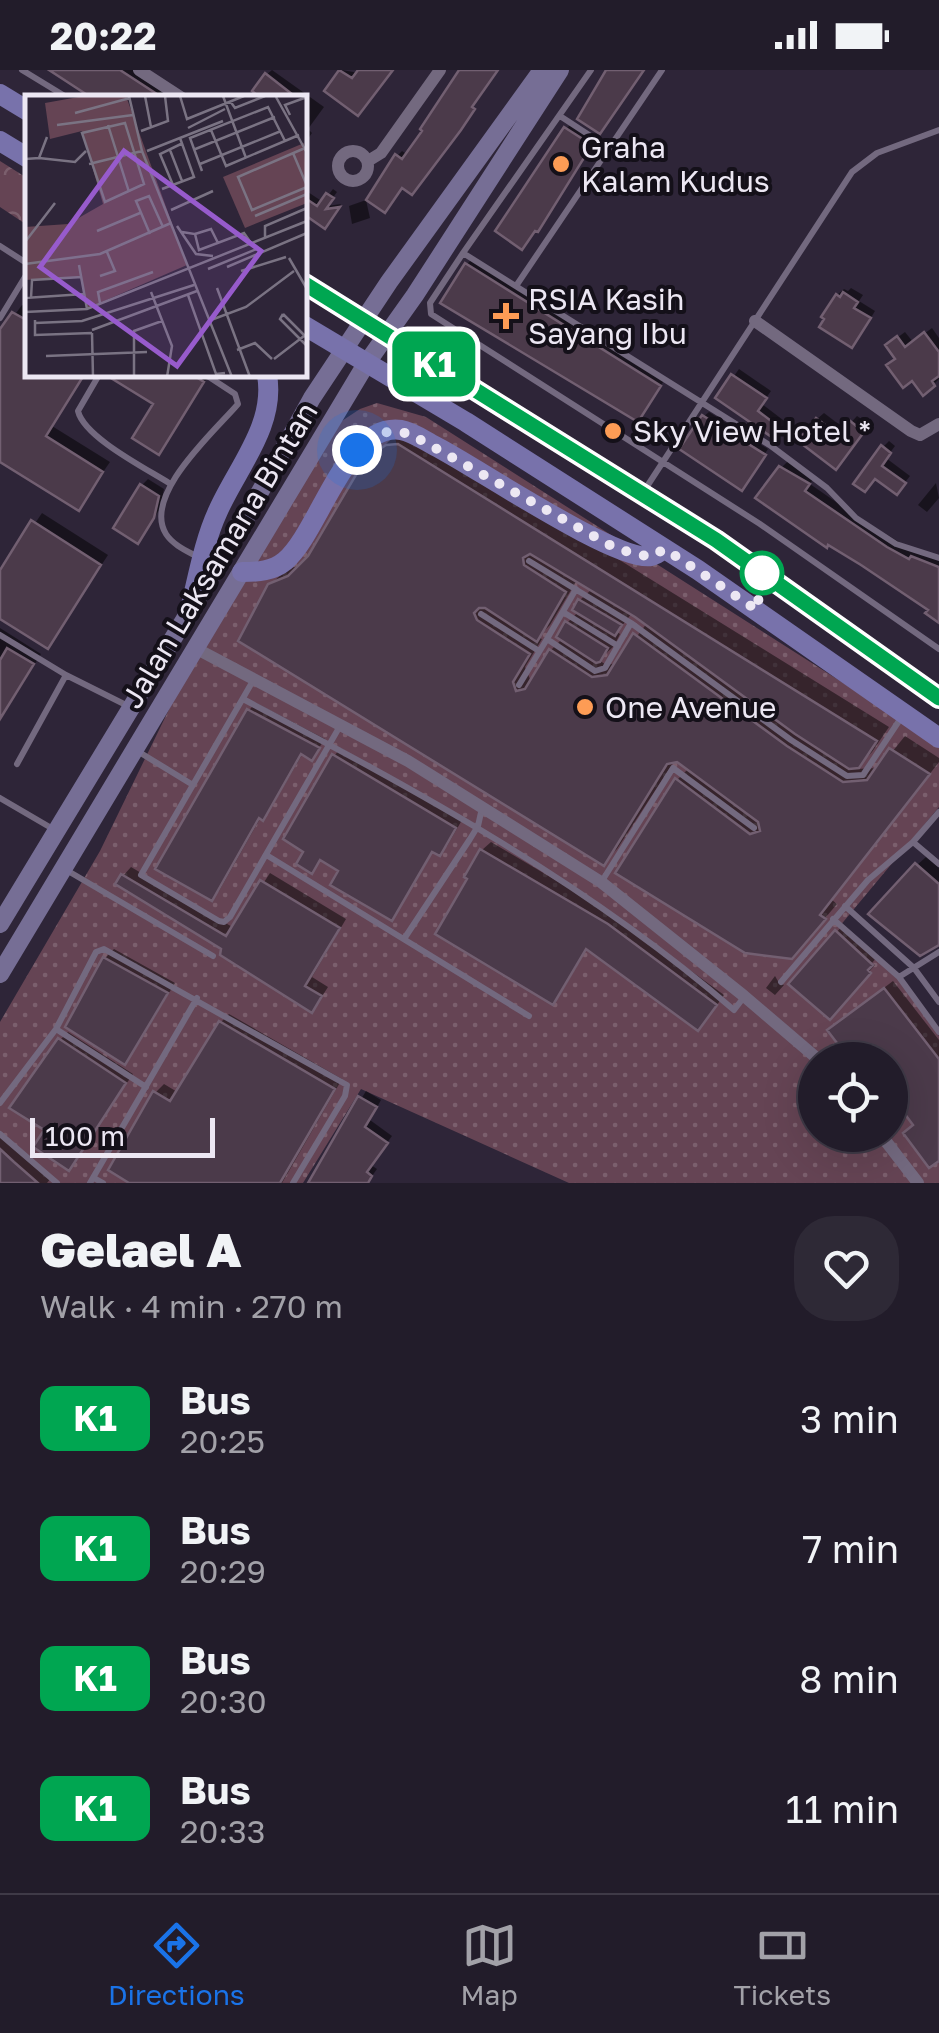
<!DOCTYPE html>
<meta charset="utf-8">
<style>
:root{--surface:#221c2a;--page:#2e2936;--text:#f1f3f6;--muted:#a2a1a8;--line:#3f3a47;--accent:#1a73e8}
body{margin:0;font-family:"Golos Text",sans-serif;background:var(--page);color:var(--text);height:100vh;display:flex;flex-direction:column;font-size:38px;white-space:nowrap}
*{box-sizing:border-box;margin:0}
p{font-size:32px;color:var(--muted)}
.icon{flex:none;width:55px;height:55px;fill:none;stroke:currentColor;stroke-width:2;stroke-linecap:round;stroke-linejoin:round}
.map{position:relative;height:1113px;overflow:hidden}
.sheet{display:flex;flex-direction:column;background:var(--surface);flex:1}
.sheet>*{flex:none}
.badge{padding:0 20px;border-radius:15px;font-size:35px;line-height:65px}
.controls{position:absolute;left:798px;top:972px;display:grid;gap:20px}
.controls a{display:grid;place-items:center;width:110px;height:110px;border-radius:50%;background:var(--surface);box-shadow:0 10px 40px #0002,0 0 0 2px var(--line);font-size:50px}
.scale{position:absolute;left:30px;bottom:25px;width:185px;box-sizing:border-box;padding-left:10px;border:5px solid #ece7f3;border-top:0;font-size:28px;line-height:35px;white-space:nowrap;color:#ece7f3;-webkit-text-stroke:8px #141019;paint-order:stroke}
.you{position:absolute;width:50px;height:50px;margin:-25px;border:8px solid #fff;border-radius:50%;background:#1a73e8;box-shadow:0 0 0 15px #1a73e833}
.map>.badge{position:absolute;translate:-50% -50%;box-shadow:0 0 0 5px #fff}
.round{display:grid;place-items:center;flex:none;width:105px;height:105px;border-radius:40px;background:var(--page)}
.overview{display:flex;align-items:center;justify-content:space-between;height:170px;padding:0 40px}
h1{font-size:48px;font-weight:800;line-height:75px}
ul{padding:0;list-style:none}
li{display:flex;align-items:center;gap:30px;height:130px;padding:0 40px}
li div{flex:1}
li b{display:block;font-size:38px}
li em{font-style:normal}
li .badge{min-width:110px;font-weight:700;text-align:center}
.status{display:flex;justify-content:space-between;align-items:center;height:70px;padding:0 50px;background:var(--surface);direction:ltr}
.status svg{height:28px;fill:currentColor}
.tabs{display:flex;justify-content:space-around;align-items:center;height:140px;border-top:2px solid var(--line);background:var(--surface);font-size:28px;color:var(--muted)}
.tabs a{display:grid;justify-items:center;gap:5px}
.tabs .current{color:var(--accent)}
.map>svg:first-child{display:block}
</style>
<div class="status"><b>20:22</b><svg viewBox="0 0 49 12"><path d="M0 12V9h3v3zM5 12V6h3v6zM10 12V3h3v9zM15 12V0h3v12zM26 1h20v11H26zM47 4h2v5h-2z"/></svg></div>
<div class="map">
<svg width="939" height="1113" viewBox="0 0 939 1113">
<defs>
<pattern id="grass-dots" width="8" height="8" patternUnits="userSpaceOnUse" patternTransform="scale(2.5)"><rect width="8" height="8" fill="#654454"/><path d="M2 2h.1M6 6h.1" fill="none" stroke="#7b5f6d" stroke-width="1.8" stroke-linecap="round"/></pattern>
<pattern id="forest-crowns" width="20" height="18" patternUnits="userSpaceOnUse" patternTransform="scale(2.5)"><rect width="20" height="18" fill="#654454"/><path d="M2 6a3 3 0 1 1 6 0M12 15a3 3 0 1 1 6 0" fill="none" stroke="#7b5f6d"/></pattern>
</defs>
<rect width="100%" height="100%" fill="#2e2538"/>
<path fill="url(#grass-dots)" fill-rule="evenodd" d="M377,333L426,347L939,674V737L839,857L897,908L939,966V1113H569L361,1019L303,1113H0V952L100,781L198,580L316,368L360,339ZM815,990H890V1065H815Z"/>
<path fill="url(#forest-crowns)" d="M0,91L27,108V155L0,137Z"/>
<path fill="#0007" fill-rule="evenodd" d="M53,0H133L177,28H98Z
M272,0L324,37L308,59L312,63L305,73V28H265L266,5Z
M342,0L359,3L361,0H391L327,21Z
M463,0H499L417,117L397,86L402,81L408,85Z
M572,53L596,68L538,159L566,59Z
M333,119L337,122L327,136L341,134L330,151L305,142V120L323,132Z
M366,130L370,148L352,154L349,136Z
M472,189L665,309L643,343L466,195Z
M851,218L863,225L859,231L875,241L858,269L837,225L844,219L848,221Z
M22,235L28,238V305H84L52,356L110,392L78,438L0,389V265Z
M932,258L939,268V309L934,314L912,307L897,288L894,270L905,262L913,272Z
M739,299L771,321L762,334L787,353L782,361L719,327Z
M110,305H209L158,382L156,333Z
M709,342L768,379L746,413L704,346Z
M824,343L845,359L857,346L869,354L842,391L817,349Z
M413,362L889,657L872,682L855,699L879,698L905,666L939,688V692L832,830L837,834L805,872L677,710L689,698L675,690L617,779L603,792L270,515L285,501L304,493L375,385L390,370ZM577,510L592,519L580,530L579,541L567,553L563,568L551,580L534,608L530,609L525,597L542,569L538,567L550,555ZM632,543L647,553L617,593L606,595L599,590L614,576L620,564L617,562Z
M889,371L895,376L886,388L910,406L903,415L876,406L883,377Z
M788,391L815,406L810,414L852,443L917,483L939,487V550L931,539L828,472L781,398Z
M148,409L164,419L160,439L138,471L142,415Z
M936,413L939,428L927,442L918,435Z
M42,443L108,485L48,576L0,546V505Z
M0,558L41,584L0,651Z
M256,633L325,669L312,688L303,683L270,740L261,747L219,821L212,828L249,640Z
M341,678L462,750L447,776L439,783L434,780L391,848L342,801L322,789L311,800L334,686Z
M491,772L616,846L724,925L707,949L588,877L561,923L553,932L471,808L482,780Z
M926,787L939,798V871L917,795Z
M131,797L234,858L270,803L346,849L312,907L328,917L319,931L311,940L224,878L123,806Z
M842,856L877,887L872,893L875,895L830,946L792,914Z
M114,879L175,913L133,983L124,992L68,956L105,888Z
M775,906L779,913L784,915L775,925L766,918Z
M893,911L939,970V1087L890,1022V990H853L839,952Z
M229,944L342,1009L282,1113H134L111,1099L155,1023L164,1014L179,1023L220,953Z
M68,962L133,1004L69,1098L47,1059L60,970Z
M366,1021L381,1030L370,1050L392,1066L371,1095L377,1099L367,1113H310Z
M0,1063L51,1108L47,1113H0Z"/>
<path fill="#4b3a4a" stroke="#725f71" stroke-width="2.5" d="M49,0H120L163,28H92Z
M339,0L352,8L358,0H393L358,46L324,21Z
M459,0H498L472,37L475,39L461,60L412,125L402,118L385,143L366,130L395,84L402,89L422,61L420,59Z
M606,0H644L600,64L577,49Z
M265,3L297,28H261L252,21Z
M564,57L592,75L538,162L535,161L522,180L495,161Z
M326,123L334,128L326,139L340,137L325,159L305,145V128L317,136Z
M465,193L661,316L638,352L440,233Z
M843,222L858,232L854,238L871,248L852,278L819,257L824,249L821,247L836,224L840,227Z
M12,242L28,251V305H84L46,366L103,402L79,441L0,392V259Z
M924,262L939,282V306L932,311L935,316L923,326L912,311L903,318L886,295L895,289L885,275L897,266L905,277Z
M731,304L767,328L758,341L783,360L776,370L715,328Z
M106,305H193L204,312L159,385L132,368L153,334Z
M702,345L766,385L742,421L679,379Z
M816,348L838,365L849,350L864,362L836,400L798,371Z
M398,374L877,671L859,698L849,699L795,664L635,547L530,484L523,488L524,495L566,522L537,572L485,538H479L474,543L477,550L530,584L513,612L516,621L525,619L549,579L592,607L607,605L633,563L787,676L843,712L867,710L889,678L930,704L820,845L826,849L792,889L745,883L615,803L675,708L750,764L760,761L758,752L677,692L667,694L604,796L238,571L268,514L288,506L308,486L360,398L374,383L386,375Z
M881,375L891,383L882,396L906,413L897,425L875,409L865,422L853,414Z
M779,396L810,414L805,421L887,477L909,489L911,486L939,497V553L925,543L928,540L861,495L828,475L827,478L755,428Z
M140,414L159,426L154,448L138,474L113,458Z
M31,450L101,495L48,579L0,549V500Z
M578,529L622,555L615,566L572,540Z
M565,551L608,578L600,592L596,593L556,567Z
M7,578L34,594L0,649V590Z
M247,639L320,678L312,691L301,684L263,751L259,748L212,831L155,799Z
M332,684L456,758L440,786L432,782L392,851L330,815L338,801L320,790L312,804L296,794L303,782L283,769Z
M480,779L608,854L717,935L698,961L586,879L553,935L435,864L467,809L464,807Z
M915,793L939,814V875L920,886L868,844Z
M121,804L226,866L260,810L340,858L305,916L322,926L312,943L220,885L221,879L115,814Z
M835,860L873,895L868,900L871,903L830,950L788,914Z
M103,887L168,923L125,995L65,957Z
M884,918L939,989V1091L929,1098L903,1063L913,1055L890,1024V990H850L827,960Z
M219,951L335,1019L280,1113H129L108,1100L153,1021L170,1031Z
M58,968L126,1013L69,1101L33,1077L44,1060L9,1038Z
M358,1026L377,1037L365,1057L388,1073L367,1102L372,1106L368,1113H308Z
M0,1079L14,1092L38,1113H0Z"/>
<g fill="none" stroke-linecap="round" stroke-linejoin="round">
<path stroke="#73697f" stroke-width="6" d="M22,0L68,28
M591,0L463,183L430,233L431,244L760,454L939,579
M560,46L609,78
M0,176L28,194
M463,183L771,376L827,418L856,448L896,474L939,488
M516,216L662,0
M0,248L28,202
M99,305L78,341C84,367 145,398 169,413
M644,421L852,102L877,83L939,60
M198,487C187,481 173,475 166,464C142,425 215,361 238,334L235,324L206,305
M529,491L631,553L791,670L847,706L863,705L901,648
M576,519L547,569L595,601L605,598L631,553
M563,542L618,576
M481,544L539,581
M0,565L66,605L130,637
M254,609L141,805L219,851L224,852L230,847L340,656
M519,615L547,569
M243,629C416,720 585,811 734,940L744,927
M139,682L193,715
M17,694L66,605
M0,728L53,759
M913,772L939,794
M268,786L529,946
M68,801L213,886
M602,811L673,698L754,758
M845,836L914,898L939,932
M833,849L899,907L939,962
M404,869L470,769L478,756L482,738
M899,907L939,882
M781,912L868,810L913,772L939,742
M56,959L146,1017
M0,1033L56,959L96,882L104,879L347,1015L345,1026L293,1113
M0,1064L57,1113
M94,1108L103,1113
M90,1113L197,928"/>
<path stroke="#73697f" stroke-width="12" d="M139,0L182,28
M338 96a15 15 0 1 1 30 0a15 15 0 1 1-30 0Z
M368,91L381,83L440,0
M755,251L911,361L920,365L939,354
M197,579L408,691L601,812L744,926L819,990
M881,1065L918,1113"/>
<path stroke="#766e95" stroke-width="18" d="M0,854L240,458L312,328L389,212L542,0
M0,904L366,294L415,225L560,0"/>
<path stroke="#7872ab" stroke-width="20" d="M0,24L28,41
M0,71L28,88
M305,214L716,470L939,628
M305,256L466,352L698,500L939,668
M242,502C258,502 273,501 285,491C320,461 346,352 401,360C413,362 425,371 435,376C473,395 619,494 651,486C656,485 660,481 665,479
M190,539C198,507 204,471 218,441C237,398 276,355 267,305"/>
</g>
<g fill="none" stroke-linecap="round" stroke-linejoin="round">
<defs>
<path id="line" d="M305,214L716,470L939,628"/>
</defs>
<use href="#line" stroke="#fff" stroke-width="22"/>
<use href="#line" stroke="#00a651" stroke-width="15"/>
<path stroke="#ece7f3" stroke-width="10" stroke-dasharray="0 18" d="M357,380L379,362L408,363L617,479L650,487L665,479L757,540L762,503"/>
</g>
<g fill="#fd9c55" stroke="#141019" stroke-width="4">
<circle cx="561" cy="94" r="10"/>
<path d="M501 231h10v10h10v10h-10v10h-10v-10h-10v-10h10z"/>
<circle cx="613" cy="361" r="10"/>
<circle cx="585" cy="637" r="10"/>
</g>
<circle fill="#fff" stroke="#00a651" stroke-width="5" cx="762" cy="503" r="20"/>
<g text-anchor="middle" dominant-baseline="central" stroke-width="8" stroke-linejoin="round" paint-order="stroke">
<g font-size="30" fill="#ece7f3" stroke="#141019" text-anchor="start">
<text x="581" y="77">Graha<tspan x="581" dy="34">Kalam Kudus</tspan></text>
<text x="528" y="229">RSIA Kasih<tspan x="528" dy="34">Sayang Ibu</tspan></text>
<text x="633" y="361">Sky View Hotel *</text>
<text x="605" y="637">One Avenue</text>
</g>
<g font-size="30" fill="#ece7f3" stroke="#141019">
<text transform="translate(219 485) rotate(-59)">Jalan Laksamana Bintan</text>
</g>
</g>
<g transform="translate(25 25)">
<rect width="282" height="282" fill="#2e2538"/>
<path d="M59,1H101L162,170L63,213L55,182L0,185V132L43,129L78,109L57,36L25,44L20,8Z" fill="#654454"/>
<path d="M279,48L282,108L220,133L198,82Z" fill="#654454"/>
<path fill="none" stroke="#7a7383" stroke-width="2.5" d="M104,1L117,56L207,282M120,1L126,32M155,1L162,24L219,1M198,1L221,63M251,2L282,58M205,6L210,13L240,1M50,18L105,3M265,20L260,10L282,2M100,28L119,89L80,107L57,38ZM32,30L108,20M83,30L104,97M163,33L200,14M186,35L201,71L274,40M116,36L143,26L140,1M280,53L213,82L227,115L282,92M145,55L157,86M168,55L250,22M122,56L198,26M268,58L282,91M14,63L50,67L61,56M0,64L14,63L22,42M64,69L117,56M175,69L256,36M177,76L165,43L243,12L260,46M148,90L135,59L158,48M137,94L169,82L155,43M146,115L188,96M230,121L282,99M152,131L171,159L188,161M72,136L115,118M157,137L170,139L174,155L219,138L226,148M125,139L111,106L124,101L138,132M170,139L186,134L193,148M240,142V131L282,113M0,147L30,108M264,163L282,194M0,169L75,159L146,128M54,170L62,214M202,172L282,138M183,174L234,153M216,176L261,162M75,181L90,176L82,157M192,193L225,282M126,197L147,251L142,282M163,200L191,279L200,278M0,203L59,199M6,203L7,185L57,182M75,208L73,197L128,177M0,217L62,214L282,126M258,219L255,224L282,251M258,219L282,243M10,225V240L67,238M186,225L221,212L269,176M10,228L57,226L169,190M67,235L172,196M67,238L68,282M212,255L230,248L247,264M21,261L122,257M249,264L279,241M109,282V236L137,226"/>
<path fill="#975bcc" fill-opacity="0.15" stroke="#975bcc" stroke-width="5" d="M99,56L236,156L152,271L15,172Z"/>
<rect width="282" height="282" fill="none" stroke="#ece7f3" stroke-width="5"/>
</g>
</svg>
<div class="controls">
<a><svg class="icon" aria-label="locate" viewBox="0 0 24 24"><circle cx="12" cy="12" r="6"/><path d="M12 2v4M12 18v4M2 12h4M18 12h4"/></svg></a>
</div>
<div class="scale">100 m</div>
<div class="you" style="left:357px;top:380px"></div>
<b class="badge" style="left:434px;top:294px;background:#00a651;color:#fff">K1</b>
</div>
<section class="sheet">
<div class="overview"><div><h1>Gelael A</h1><p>Walk · 4 min · 270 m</p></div><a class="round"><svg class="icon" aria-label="heart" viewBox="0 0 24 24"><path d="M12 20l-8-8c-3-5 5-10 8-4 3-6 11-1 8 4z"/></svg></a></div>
<ul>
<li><span class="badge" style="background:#00a651;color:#fff">K1</span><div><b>Bus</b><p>20:25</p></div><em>3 min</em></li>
<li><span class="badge" style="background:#00a651;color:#fff">K1</span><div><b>Bus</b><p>20:29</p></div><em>7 min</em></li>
<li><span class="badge" style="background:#00a651;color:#fff">K1</span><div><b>Bus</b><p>20:30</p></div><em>8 min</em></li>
<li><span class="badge" style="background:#00a651;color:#fff">K1</span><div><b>Bus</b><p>20:33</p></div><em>11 min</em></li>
</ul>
</section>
<nav class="tabs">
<a class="current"><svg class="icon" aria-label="directions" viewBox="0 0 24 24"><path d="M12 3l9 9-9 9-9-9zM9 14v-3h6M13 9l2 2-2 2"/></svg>Directions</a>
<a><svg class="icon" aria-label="map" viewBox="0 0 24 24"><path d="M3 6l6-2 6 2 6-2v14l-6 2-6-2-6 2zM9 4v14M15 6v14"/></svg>Map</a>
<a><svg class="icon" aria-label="tickets" viewBox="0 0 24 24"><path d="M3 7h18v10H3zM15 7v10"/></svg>Tickets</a>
</nav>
